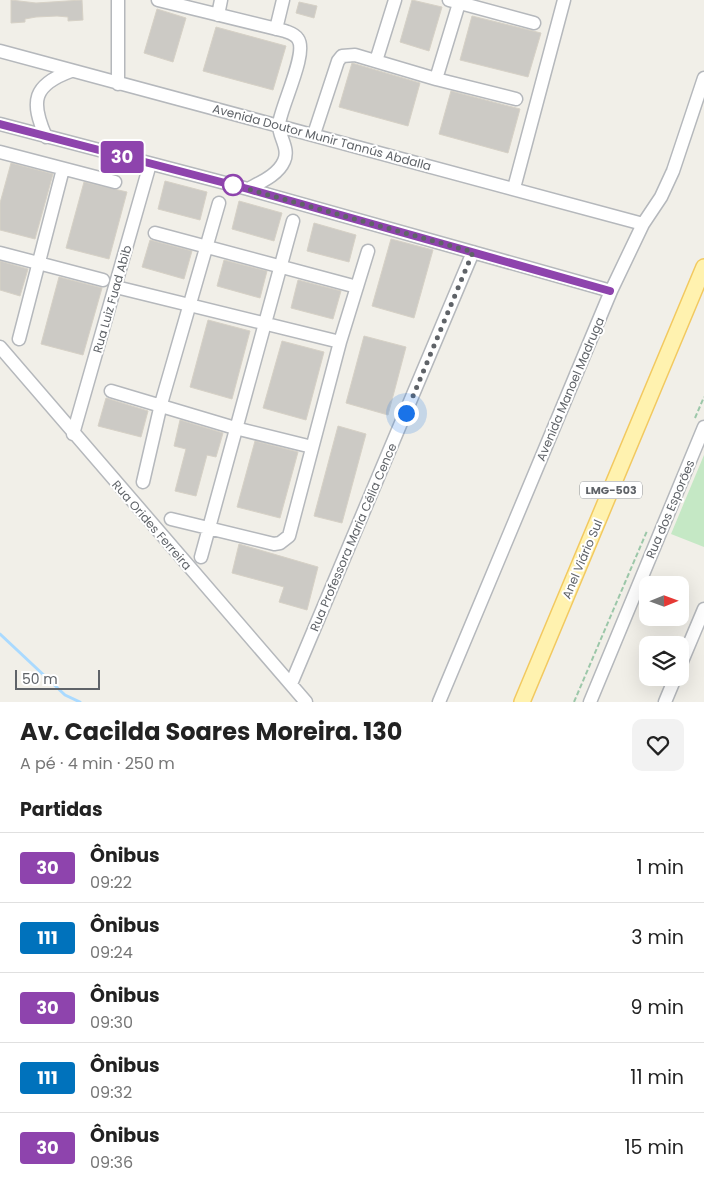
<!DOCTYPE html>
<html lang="pt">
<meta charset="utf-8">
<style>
:root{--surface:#fff;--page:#f2f2f2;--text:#222;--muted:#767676;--line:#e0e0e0}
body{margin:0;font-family:Poppins,sans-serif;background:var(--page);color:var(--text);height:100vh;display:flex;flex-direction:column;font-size:19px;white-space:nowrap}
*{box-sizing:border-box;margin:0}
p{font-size:16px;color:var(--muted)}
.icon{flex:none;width:28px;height:28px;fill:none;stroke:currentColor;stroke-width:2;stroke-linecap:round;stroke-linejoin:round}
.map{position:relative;height:702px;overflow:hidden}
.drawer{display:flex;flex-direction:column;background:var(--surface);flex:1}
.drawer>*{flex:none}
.badge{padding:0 10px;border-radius:4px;font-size:18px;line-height:32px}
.needle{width:32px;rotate:89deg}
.tools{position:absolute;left:639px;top:576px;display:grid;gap:10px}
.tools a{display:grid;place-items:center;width:50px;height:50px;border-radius:10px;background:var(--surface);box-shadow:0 5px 20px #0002;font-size:25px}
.scale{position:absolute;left:15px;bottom:12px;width:85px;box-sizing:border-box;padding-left:5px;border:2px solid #5f6368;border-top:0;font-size:14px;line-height:18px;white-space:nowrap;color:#5f6368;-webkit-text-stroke:4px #fff;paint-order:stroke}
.you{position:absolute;width:25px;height:25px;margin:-12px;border:4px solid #fff;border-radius:50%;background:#1a73e8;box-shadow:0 0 0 8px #1a73e833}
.map>.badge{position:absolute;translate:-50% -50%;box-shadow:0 0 0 2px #fff}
h2{padding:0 20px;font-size:19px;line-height:45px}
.round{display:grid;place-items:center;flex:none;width:52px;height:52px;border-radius:10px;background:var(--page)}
.summary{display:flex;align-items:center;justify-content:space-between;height:85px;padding:0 20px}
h1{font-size:24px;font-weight:700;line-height:38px}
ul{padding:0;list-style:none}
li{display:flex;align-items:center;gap:15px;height:70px;padding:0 20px;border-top:1px solid var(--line)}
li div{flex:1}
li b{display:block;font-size:19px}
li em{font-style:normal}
li .badge{min-width:55px;font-weight:700;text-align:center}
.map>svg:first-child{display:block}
</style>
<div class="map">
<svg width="704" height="702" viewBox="0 0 704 702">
<rect width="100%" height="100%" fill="#f1efe8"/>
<path fill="#c5e8c5" d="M704,455V547L671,534Z"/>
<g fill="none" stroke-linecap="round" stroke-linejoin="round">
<path stroke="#aadaff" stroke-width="3" d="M0,634L65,695L80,702"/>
</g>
<path fill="#cccac5" stroke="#d6d1c6" d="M11,0L36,3L82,0L83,20L68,21V17L57,16L36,17L25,19V22L11,23Z
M412,0L442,7L429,51L400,42Z
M299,2L317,6L314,18L296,13Z
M157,9L186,18L173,62L144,53Z
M472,16L541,33L528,77L460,60Z
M216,27L286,46L273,90L203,71Z
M352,63L420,83L408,126L339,107Z
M451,91L520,109L508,153L439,134Z
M11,163L53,174L35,239L0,230V203Z
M165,181L207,192L200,220L158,209Z
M84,182L127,192L109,259L66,248Z
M239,201L282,213L274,241L232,229Z
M314,223L356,235L349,262L307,251Z
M391,239L433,250L414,318L372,306Z
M150,240L192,251L184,279L142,267Z
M224,260L267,271L260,298L217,286Z
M0,261L28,269L20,296L0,290Z
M59,277L102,288L83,355L41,344Z
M298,280L341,291L333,319L291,308Z
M208,320L250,331L232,399L190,387Z
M364,336L406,347L388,415L346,403Z
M282,341L324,352L306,420L263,408Z
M106,398L148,411L141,437L98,426Z
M180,420L223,433L216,457L207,455L196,496L175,491L186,449L174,446Z
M338,426L366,434L342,523L314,516Z
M255,441L298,452L280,518L237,507Z
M239,544L318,567L307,610L279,602L284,587L232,573Z"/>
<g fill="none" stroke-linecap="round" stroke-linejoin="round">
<defs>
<path id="minor" d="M118,0V84
M158,0L285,31C290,33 295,34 298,39C308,53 281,106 279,124C278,136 290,148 284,161C278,175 261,182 248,189
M449,0L534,23
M218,15L221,0
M276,29L283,0
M0,51L643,224
M376,61L395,0
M436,79L460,0
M0,124L248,189L611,291
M314,134L338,61L342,56L355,55L436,79L516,99
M46,137C30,101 33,85 71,71
M0,152L115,182
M514,188L564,0
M155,233L357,287
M0,253L103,280
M116,287L340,342
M19,339L63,169
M0,347L306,702
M111,391L235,428L312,447
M73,434L150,164
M143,482L161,404L219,203
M171,519L274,544L280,543L289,536L340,342L368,251
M201,557L293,221
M680,666L704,609
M291,684L473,252
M439,702L611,291L643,224L661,197L673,171L704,78
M590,702L704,427
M665,702L675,678"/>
<path id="major" d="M522,702L704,267"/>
</defs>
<use href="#minor" stroke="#b5b8bc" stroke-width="15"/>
<use href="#major" stroke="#f2c960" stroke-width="18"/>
<path stroke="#9cc7a9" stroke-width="2" stroke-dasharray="5 2.5" stroke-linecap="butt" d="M695,418L704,397
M574,702L647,531"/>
<use href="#minor" stroke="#fff" stroke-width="12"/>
<use href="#major" stroke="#fff2af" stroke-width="15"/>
</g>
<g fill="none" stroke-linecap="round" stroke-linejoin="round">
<defs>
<path id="line" d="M0,124L248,189L610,291"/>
</defs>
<use href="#line" stroke="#fff" stroke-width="11"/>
<use href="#line" stroke="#8e44ad" stroke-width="8"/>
<path stroke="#5f6368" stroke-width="5" stroke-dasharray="0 9" d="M233,185L473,252L406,413"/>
</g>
<circle fill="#fff" stroke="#8e44ad" stroke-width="2.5" cx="233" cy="185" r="10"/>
<g text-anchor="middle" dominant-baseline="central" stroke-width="4" stroke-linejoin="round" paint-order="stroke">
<rect fill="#fff" stroke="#8f9295" stroke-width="1" x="580" y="481.5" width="62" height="17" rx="4"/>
<g font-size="11" font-weight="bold" fill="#5f6368">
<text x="611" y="490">LMG-503</text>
</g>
<g font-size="12" fill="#5f6368" stroke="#fff">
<text transform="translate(322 137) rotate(15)">Avenida Doutor Munir Tannús Abdalla</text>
<text transform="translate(112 299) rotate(-74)">Rua Luiz Fuad Abib</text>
<text transform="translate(570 389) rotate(-67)">Avenida Manoel Madruga</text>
<text transform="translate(670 509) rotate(-67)">Rua dos Esporões</text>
<text transform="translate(152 525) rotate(49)">Rua Orides Ferreira</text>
<text transform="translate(353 537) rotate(-67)">Rua Professora Maria Célia Cence</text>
<text transform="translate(582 559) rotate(-67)">Anel Viário Sul</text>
</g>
</g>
</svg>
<div class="tools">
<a><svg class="needle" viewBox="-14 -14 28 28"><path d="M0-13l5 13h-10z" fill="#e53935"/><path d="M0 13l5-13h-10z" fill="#767676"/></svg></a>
<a><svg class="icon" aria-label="layers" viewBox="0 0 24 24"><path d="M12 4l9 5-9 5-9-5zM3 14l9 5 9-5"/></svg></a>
</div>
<div class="scale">50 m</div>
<div class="you" style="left:406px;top:413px"></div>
<b class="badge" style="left:122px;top:157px;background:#8e44ad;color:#fff">30</b>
</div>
<section class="drawer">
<div class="summary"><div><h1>Av. Cacilda Soares Moreira. 130</h1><p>A pé · 4 min · 250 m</p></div><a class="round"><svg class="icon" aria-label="heart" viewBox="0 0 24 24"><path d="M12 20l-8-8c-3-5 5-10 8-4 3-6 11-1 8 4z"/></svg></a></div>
<h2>Partidas</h2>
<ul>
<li><span class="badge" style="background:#8e44ad;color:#fff">30</span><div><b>Ônibus</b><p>09:22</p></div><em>1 min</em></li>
<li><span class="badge" style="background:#0072bc;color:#fff">111</span><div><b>Ônibus</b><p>09:24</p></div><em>3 min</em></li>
<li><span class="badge" style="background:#8e44ad;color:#fff">30</span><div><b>Ônibus</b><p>09:30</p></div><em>9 min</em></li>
<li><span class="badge" style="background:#0072bc;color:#fff">111</span><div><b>Ônibus</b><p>09:32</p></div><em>11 min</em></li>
<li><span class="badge" style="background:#8e44ad;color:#fff">30</span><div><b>Ônibus</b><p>09:36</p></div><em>15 min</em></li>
</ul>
</section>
